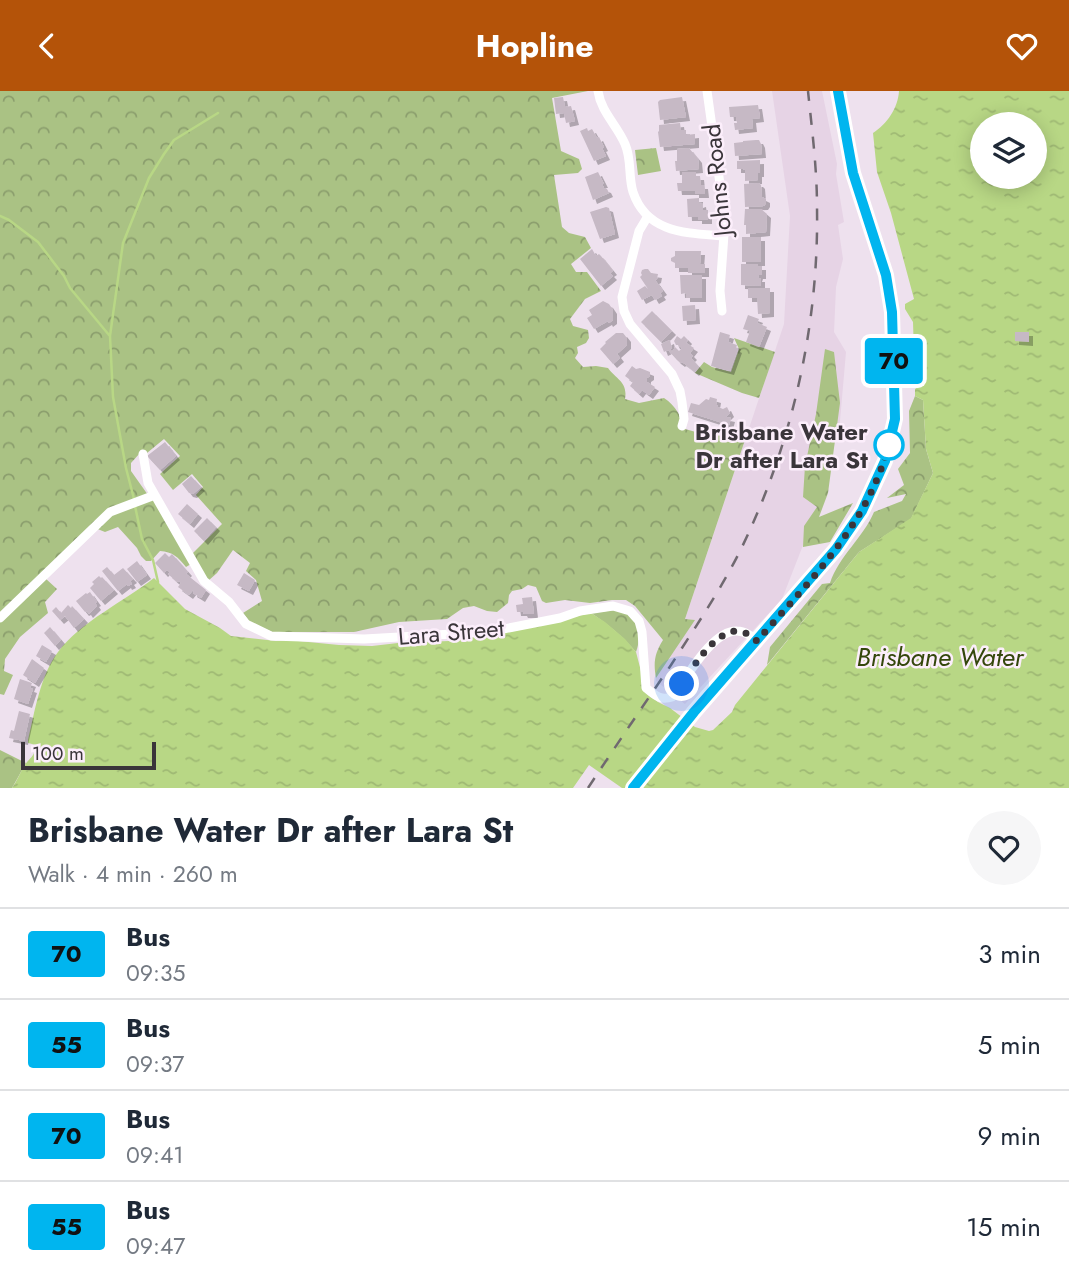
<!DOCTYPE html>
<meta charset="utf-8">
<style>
:root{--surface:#fff;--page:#f6f6f7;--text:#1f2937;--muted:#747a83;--line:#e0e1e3;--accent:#b45309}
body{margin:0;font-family:Jost,sans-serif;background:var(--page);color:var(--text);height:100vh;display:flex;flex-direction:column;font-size:26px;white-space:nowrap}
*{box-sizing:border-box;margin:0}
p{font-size:23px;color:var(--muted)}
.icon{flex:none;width:38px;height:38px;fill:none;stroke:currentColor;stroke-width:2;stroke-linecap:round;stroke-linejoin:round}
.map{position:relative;height:697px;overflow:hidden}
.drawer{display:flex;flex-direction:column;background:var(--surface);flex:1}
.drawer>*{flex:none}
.badge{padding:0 14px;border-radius:5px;font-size:24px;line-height:46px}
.fabs{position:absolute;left:970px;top:21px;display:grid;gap:14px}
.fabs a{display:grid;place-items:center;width:77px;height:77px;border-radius:50%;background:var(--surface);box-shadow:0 4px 18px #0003;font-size:35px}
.scale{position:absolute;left:21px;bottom:18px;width:135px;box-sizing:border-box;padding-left:7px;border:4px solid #3a353a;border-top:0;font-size:19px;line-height:24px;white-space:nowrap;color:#3a353a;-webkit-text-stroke:5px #fceefb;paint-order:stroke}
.you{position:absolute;width:35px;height:35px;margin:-18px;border:5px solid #fff;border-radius:50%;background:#1a73e8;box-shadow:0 0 0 10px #1a73e833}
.map>.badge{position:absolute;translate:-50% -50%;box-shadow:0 0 0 4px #fff}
.round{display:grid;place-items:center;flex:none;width:74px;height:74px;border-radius:37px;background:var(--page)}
.summary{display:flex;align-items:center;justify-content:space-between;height:119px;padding:0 28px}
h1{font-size:33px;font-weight:700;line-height:52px}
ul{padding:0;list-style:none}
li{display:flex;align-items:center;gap:21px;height:91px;padding:0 28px;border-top:2px solid var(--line)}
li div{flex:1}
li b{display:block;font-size:26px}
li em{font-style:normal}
li .badge{min-width:77px;font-weight:700;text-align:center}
header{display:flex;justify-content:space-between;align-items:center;height:91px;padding:0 28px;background:var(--accent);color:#fff;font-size:32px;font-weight:700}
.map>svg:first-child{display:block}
</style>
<header><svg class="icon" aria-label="back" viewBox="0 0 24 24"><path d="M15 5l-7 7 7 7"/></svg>Hopline<svg class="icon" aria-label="heart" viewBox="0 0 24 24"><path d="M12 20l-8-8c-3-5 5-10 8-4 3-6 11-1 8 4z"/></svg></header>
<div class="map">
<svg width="1069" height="697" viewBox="0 0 1069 697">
<defs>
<pattern id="forest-crowns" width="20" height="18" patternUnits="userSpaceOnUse" patternTransform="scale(1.75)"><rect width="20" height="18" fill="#aac284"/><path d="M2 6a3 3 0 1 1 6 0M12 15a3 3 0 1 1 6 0" fill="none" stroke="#8b9e6d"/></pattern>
<pattern id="water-ripples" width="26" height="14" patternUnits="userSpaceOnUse" patternTransform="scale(1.75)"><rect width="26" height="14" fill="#b8d785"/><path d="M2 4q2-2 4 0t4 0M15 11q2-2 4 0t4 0" fill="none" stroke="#9fb974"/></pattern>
<filter id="shadow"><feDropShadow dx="4" dy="4" stdDeviation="0" flood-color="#0004"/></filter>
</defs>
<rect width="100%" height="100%" fill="#eee1ee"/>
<path fill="#e6d3e5" d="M772,0H822L837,73L836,83L844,131L838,134L843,168L836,196L834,241L846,261L840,330L828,380L816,421L782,508L685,613L656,590V587L694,529L685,528L784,233L790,125Z"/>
<path fill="url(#forest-crowns)" d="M0,0H588L552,7L561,60L579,68L582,78L578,82L554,84L562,136L569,142L585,146L591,157L571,173L576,181H587L601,200L585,208L570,228L573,235L588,239L589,247L586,252L577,256L578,262L575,267L583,276L596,275L608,277C617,289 628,291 625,308L639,312L664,307C676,315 681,325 685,338L703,343C716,335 733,340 747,343L685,528L695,529L656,587C653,571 655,562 663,549L635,515L626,509H612L590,512L565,509L546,512L542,510L536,496L528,494L522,498L512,500L509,504L508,512L497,521L487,520L474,515L463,517L447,528L399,531L354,541H272L250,531L243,522L262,510L256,489L246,480L250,472L233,459L217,482L208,490L192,463L222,433L196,404L203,396L192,383L173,399L160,383L180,365L164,348L147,362H140L131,372V380L148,404L109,419L0,525Z
M656,57L661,80L638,84L635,59Z
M734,247L775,261L759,307L742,302L695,282L704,271L712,276L731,281L739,258Z
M825,258L834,261L840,312L828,402L819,426L853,412L830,451L803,456L804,435L817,416L803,406L805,375L816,323Z
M915,305L923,309L926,358L933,382L911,428L859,461L767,574L770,556L822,493L830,492C839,465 863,447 874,421L902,410L906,403L887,407L904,394L898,378L910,362L909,320Z
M153,407L191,473L186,476C178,466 173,461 160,460L151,470H146L141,465L137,457L118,436L105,441L95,437L111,422Z
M45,487L57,498L45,511L48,522L20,546L5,568L4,580L13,584L4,604L0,603V531Z
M615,519C617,519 626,522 627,522C639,530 641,549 636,561C623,546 608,533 591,522Z
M0,659L26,672L12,697H0Z"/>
<path fill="url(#water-ripples)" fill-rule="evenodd" d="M899,0H1069V697H622L589,674L573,697H12C17,690 20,682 24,675C31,665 34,667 36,654L28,652V649C35,620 40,585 58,561C80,531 125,510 154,487L185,518L220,537L231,545L276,550L288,549L339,554L372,555L398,552L449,550L461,547L514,540L591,522L605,531L625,548L636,561L647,603L658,611L670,617L695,636L709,640L713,639L732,621L735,614L859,461L911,427L933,382L926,358L923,309L915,305V298L926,291L919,265L914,264L913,231L905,218V213L914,208L891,122L877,81L873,42C887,33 898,17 899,0ZM982,33H1034V86H982Z"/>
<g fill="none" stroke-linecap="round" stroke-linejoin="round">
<path stroke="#b8d785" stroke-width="2.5" d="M0,125L9,129L38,151L64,185L70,197L109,244
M134,408L126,377L113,306L110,245L123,152L149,87L164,63L174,49L218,22
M135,415L142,448L153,469L158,491"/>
</g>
<path fill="#c6b9c5" filter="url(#shadow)" d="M563,6L565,16L571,15L575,30L566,32L564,22L556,23L554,7Z
M682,6L686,26L660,29L658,11L660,9Z
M758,14L760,27L752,28L753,37L735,39L734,32H737L736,26H730L729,16Z
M680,32L681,39H686V44L695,43V53L660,56L658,41L659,40V34Z
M587,37L588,40L592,38L597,47L599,46L604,56L602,57L606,65L594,70L580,40Z
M756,49H759L761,53L762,63L735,65L734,52L743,51V50Z
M689,57L698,68L699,78L676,80L675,70H677V58Z
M760,69V82H758V89L745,90V79L743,78H737V70Z
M598,81L604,93H602L604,97L607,98L609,102L593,109L585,86Z
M682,81H696V85H700L701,94H704L705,103H695V100H678L677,92H682Z
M759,92L761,94L762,106L766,108V112L764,115L745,116L744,93Z
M699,107V113L702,112L703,119H708V129H698V126H688L687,108Z
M606,116L609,117L615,143L600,148L590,121Z
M745,118H761L767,123L766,141L746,143V134H744Z
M742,146H761V171H742Z
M592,158L596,165L599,163L601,165L613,180L610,182L613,185L601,195L580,168Z
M675,160H701L700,173H705V182H688V177H675V172L671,170V167L675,165Z
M741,173H758V175H762V184H759L758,187H761V195L741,194Z
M645,178H648L651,182L658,183L657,188L655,189L663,200L660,202L662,205L655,209L652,204L642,209L637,200L645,195L648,198L640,186L642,184L641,182L642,179Z
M680,184H702V207H686V202L681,203Z
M748,197H770V222L758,223L757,207H748Z
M603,210L609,213L613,219V229L609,232L608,230L594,238L587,227L592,224L589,219Z
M695,214L696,229L683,230L682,215Z
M652,220L672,240L661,251L641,231Z
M748,224L759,228L757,232L767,236L759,256L746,251L750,240L743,238Z
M720,241L730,244L728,251L737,254L736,257L738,258L730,280L711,275Z
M1015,241H1029V251L1015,250Z
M616,242H623L627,247V254L617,263L620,267L613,273L600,258L606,252L605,251Z
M677,245L681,248L684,245L688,249L686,252L694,257L690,262L693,265L691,267L699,276L695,281L685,273L682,271L681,272L677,269L668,259L664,261L661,253L670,249L672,258H670L672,261L675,256L679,260L682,257L678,254H676L674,250Z
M632,275L636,278L640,277L650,281V285L647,287V291L655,296L649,304L642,299L639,303L630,295L633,291L625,285Z
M710,306L717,308L716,314L718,315V316L723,318L727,316L730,322L726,326L731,327L729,334L688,321L691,312L699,314L706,308L709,309Z
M165,351L176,365L160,379L147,365Z
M191,385L201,396L193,403L189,402L182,393Z
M187,413L198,423L190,433L178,423Z
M207,427L216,436L204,450L194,440Z
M165,462L169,466L172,463L188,481L186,483L206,499L201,507L193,502L194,499H193L189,504L178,496L181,492L179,490L177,491L168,483L170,481L167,479L164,482L155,472Z
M137,470L147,484L137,491L127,478Z
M107,476L114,484L123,477L133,488L130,490L132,493L128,495L127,493L118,500L102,480Z
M244,482L255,489L249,500L237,494Z
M99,485L101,487L102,486L114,499L101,510L90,497L94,493L92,491Z
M90,501L97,511L95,512L97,515L89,523L87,520L85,521L76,510L86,502L87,503Z
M532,506L534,523H524L523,521H517L516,514L523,513L522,507Z
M68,514L71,517L72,515L84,528L74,537L65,525L60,529L52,520L56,516L61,522Z
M50,536L61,549L55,555L44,542Z
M42,554L52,560L46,571L36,565Z
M32,568L44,577L35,592L23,584Z
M20,588L32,592L30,597L33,598L28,613L14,608Z
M19,620L30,623L24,650L9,647L11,639L14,640Z"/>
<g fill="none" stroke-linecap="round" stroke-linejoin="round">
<path stroke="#fff" stroke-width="9" d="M598,0C601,21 617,34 625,53C632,69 628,85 633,101C647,143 688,142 724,145
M707,0L725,129L720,200L722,220
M648,125L639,140L622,206L624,220L630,233L672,283L680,300L682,311L684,328L682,335
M143,363L148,392L204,490L229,511L246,533L271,545L364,548L488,541L560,527L580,520L613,515L630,520L639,530L642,541L646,597C655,604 660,610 672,606C686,588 712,539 737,540C745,540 751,545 757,550
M0,527L110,421L155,404"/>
<path stroke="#fff" stroke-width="12" d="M633,697L694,621L836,459L862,420L885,370L895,328L892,221L885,184L853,82L838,0"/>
<path stroke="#706970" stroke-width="2.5" stroke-dasharray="12 12" stroke-linecap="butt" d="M588,697C615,656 643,615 671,574C696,535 722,497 742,456C793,350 819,233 817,116C817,77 812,39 808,0"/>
</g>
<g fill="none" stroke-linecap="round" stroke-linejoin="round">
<defs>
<path id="line" d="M633,697L694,621L836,458L862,420L885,370L895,328L892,221L886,184L853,82L838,0"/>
</defs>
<use href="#line" stroke="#fff" stroke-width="16"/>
<use href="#line" stroke="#00b5ef" stroke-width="10"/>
<path stroke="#3a353a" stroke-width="7" stroke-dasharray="0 12.6" d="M682,593C692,577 715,540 737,540C745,540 751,545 757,550C811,488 870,432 890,349L889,354"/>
</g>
<circle fill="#fff" stroke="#00b5ef" stroke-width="3.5" cx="889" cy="354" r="14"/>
<g text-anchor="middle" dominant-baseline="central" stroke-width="5" stroke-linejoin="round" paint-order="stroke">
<g font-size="24" fill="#3a353a" stroke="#fceefb">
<text transform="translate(717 89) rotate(-96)">Johns Road</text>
<text transform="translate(451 541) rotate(-5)">Lara Street</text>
</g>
<g font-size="24" font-weight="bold" fill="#3a353a" stroke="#fceefb" text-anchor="end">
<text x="868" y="340">Brisbane Water<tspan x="868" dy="28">Dr after Lara St</tspan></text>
</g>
<g font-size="26" font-style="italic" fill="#34470b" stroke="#fceefb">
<text x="940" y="566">Brisbane Water</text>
</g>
</g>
</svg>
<div class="fabs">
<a><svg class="icon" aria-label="layers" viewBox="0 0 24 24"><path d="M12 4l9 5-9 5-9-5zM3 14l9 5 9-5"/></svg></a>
</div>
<div class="scale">100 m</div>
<div class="you" style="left:682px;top:593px"></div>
<b class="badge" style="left:894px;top:270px;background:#00b5ef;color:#111">70</b>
</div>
<section class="drawer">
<div class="summary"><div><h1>Brisbane Water Dr after Lara St</h1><p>Walk · 4 min · 260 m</p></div><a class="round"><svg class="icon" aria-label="heart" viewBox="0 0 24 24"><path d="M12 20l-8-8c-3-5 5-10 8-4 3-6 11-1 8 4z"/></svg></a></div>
<ul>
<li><span class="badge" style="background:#00b5ef;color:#111">70</span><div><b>Bus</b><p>09:35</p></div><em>3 min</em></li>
<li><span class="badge" style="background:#00b5ef;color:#111">55</span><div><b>Bus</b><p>09:37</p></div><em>5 min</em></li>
<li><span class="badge" style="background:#00b5ef;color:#111">70</span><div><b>Bus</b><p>09:41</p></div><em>9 min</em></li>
<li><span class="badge" style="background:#00b5ef;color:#111">55</span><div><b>Bus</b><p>09:47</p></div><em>15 min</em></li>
</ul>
</section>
